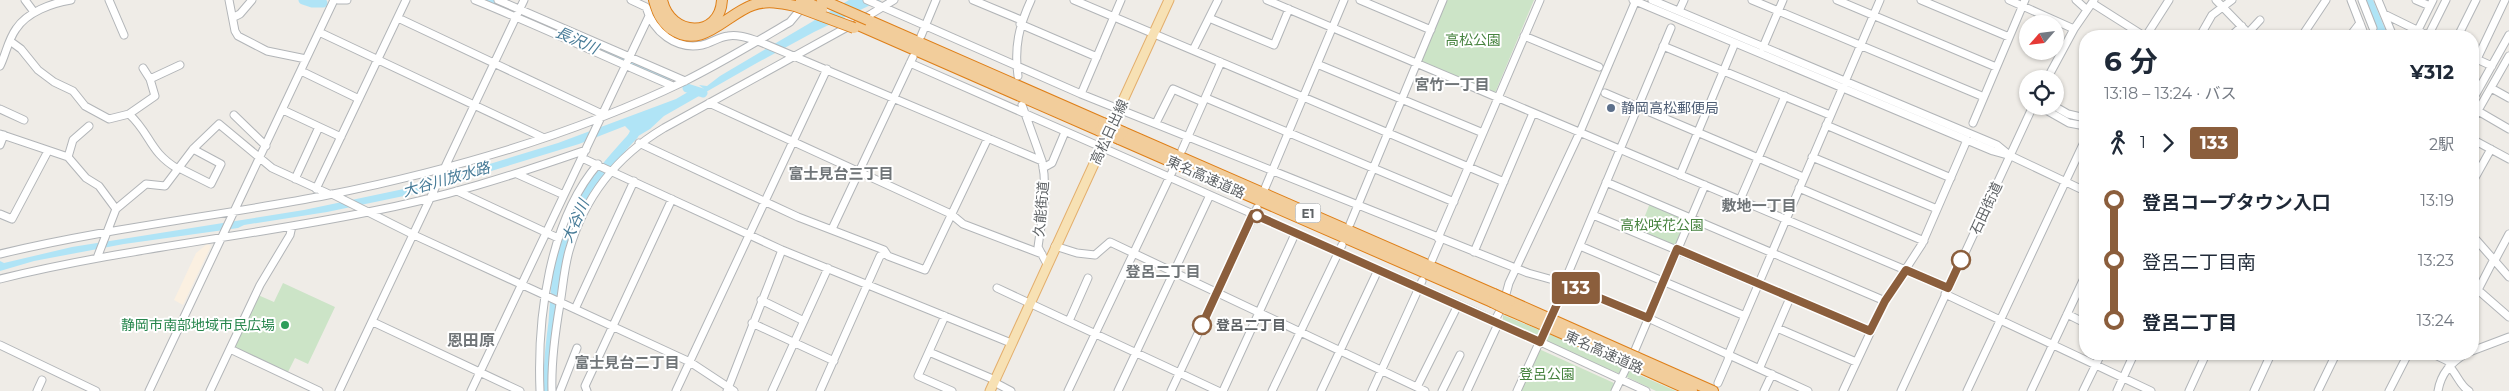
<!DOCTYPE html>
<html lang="ja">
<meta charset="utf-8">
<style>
:root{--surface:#fff;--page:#f2f2f3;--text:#1f2937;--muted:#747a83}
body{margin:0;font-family:Montserrat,"Noto Sans JP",sans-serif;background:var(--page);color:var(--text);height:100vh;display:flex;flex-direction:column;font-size:19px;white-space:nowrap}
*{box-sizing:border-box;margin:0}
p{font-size:16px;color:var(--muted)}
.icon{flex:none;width:28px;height:28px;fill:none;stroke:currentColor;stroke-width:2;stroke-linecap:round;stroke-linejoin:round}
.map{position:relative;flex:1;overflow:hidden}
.details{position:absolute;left:2079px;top:30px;width:400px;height:330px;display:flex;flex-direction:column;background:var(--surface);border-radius:20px;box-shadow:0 1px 4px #0004}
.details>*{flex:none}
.badge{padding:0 10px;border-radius:4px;font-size:18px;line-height:32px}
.needle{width:32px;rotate:242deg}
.buttons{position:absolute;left:2019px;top:15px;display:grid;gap:10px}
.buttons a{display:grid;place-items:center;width:45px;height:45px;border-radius:50%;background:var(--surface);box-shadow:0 1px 4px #0004;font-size:25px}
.map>.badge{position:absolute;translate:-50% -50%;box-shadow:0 0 0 2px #fff}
.legs{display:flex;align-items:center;gap:8px;height:55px;padding:0 25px;font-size:16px}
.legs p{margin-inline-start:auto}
.summary{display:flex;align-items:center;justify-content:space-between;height:85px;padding:0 25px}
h1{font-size:28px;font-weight:700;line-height:38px}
ul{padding:0 25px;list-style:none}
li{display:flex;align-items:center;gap:18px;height:60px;font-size:19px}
li i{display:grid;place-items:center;width:8px;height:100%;margin:0 6px;background:currentColor}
li i::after{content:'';width:12px;height:12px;margin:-6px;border:4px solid;border-radius:50%;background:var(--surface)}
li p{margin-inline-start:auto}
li:first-child i{background:linear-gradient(#0000 50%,currentColor 0)}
li:last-child i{background:linear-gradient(currentColor 50%,#0000 0)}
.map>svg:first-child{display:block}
</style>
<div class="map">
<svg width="2509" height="391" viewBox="0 0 2509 391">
<rect width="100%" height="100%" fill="#efece7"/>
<path fill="#fbf0e1" d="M207,244L211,246L183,305L174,300L196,253Z"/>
<path fill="#cce4c7" d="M1447,0H1534L1495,93L1421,61Z
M1650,203L1686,219L1675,246L1639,231Z
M283,283L335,307L308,364L295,358L288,372L235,347L258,295L274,302Z
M1503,315L1542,331L1541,335L1536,337L1503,321Z
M1547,333L1623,367L1620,374L1546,342L1544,340Z
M1539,349L1614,383L1611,391H1520Z
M1628,370L1676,391H1656L1627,377Z"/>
<path fill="#b0e4f6" d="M849,0H881L814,32L755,64L664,116L650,129L623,145L630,131L625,126L579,144L423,192L327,212L244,225L238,228L124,244L34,261L0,271V261L4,263L72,247L304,210L418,186L558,143L676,99L688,92L696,95L704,89L699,85L707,86L720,76Z
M2364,0H2373L2388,36H2378Z"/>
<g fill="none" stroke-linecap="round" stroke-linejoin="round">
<path stroke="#b0e4f6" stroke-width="9" d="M303,0L312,3H323
M488,0L520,13
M566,33L666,79
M687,88L703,93
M548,391C547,367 550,346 553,322C555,296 556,268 563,243C575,201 605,166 634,135"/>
<defs>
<path id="minor" d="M25,0L34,12
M109,0L124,35
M229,0L235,31L238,36L267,51L306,59
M338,0H347
M475,0C542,27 607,58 673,86
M498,0L685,81
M631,0L646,7C653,32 676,50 702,45C711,43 719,37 728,36C738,34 748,38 758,41L1042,161
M867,0L1081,94L1528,273L1564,283L1648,318L1808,391
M973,0L1021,20
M1074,0L1504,182
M1267,0L1948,288
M1360,0L1431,30
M1633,0L1993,151L2011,156L2085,191
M1652,0L1997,145L2008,154
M1752,0L1984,97
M1837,0L1996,67
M1921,0L2009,37
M2009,0L2074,29
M2076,0L2087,10
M2216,0L2248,33L2260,20
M2351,0L2365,36
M2362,0L2373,28
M2378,0L2393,36
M2416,0L2430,6
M2092,3L2144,36
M1679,11L1684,0
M2384,14L2429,36
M234,17L240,14L252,0
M398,18L602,114
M1209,18L1274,45L1289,9
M863,19L894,0
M1020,24L1097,57
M319,32L542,137
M921,36L936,0
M1524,36L1599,67
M2146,36L2169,0
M2200,36L2212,15L2232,0
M2231,36L2242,26
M2302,36L2326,0
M2350,36L2360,23
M2415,36L2433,0
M2428,36L2446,0
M2458,36L2476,0
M10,41L21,49L38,70L54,82L73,91L85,106L109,119L129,114C151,134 149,152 178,169
M1663,46L1830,115
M1763,47L1783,0
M1193,50L1218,0
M2472,57L2492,66
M2477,59L2505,0
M910,63L1478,313L1646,391
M1317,64L1483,133
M0,66C6,54 8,40 16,29C27,12 52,3 71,0
M143,68L150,79
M301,71L359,99
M1018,76C1014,47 1019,26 1031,0
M2047,79L2074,29L2094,0
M2491,88L2509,98
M1605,93L1803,177
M1081,94L1121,0
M1206,98L1454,202
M2472,101L2509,35
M709,103L951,214L963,224L1042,254
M1022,105L1042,161L1044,174L1045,198L1038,247L1047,264
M2039,106L2069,123L2085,126
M2054,106L2068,114L2085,118
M0,109L24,120
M283,110L341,137
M2478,111L2509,129
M129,114L155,96L150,79L180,65
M234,115L266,146
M2472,121L2509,56
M1156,123L1173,89L1203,102
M1973,123L2025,0
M1826,125L1951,178
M0,134L68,157L86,178L99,186L116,209
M2472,139L2509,159
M639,143L798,217L884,250L888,256L925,270L988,138
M0,145L4,135
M1182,150L1221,62
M68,157L73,140L89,126
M1812,157L1937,209
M582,158L782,250L1011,343
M179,168L211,184L221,164L193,149
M1043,168L1052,163L1065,132
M517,174L564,195
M1680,175L1735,43
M295,179L319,127
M1606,182L1885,301
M2472,183L2491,149
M1265,188L1344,0
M1799,188L1924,241
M316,189L406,0
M457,191L558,238
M332,194L414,235L690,362L734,391
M1740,200L1785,96
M0,214L12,219L48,151
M1593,215L1870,331
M1350,224L1443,0
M832,229L913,57
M2472,235L2509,277
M1438,238L1540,0
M1055,246L1077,253L1095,255L1110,242L1425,391
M1580,246L1745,316
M1474,252L1533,113
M0,254C108,228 219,216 328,195C448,171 575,134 685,81C721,63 756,42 790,22L800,10L814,0
M97,258L116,209L146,184L165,186L193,149L219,124L272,168L329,194
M2494,259L2478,290L2509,317
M1432,260L1441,239
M2495,260L2509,234
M0,279C121,249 246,237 368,212C442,198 514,175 586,150
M1564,283L1671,28
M997,288L1218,391
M1945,294L2151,391
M761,300L804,321
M575,309L634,181
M2067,314L2085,323
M945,316L918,376L952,391
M1069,321L1088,278
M373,322L520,391
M1494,322L1503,305L1509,283L1580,132L1636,0
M752,323L834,361
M1777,328L1856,362
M0,345L96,391
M230,349L319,391
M2472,351L2509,337
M929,352L995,380
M2433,354L2452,363
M2449,366C2457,374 2460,386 2469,391
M1760,367L1790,298
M994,382L1011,391
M1718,383L1728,360L1729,353L1880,0
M1417,387L1458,305
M37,391L42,380
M149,391L334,0
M210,391L260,285L290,235L292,226
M339,391L524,0
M471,391L649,16
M540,391C537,318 549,221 598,164
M552,391C551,362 555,333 560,304C563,286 564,269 569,251C584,198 617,156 664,128L851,25
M560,391L577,348
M587,391L585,386L672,199
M676,391L827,69
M727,391L782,250
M772,391L828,268
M820,391L880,256L886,253
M1068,391L1173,170
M1118,391L1210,195
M1171,391L1257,208
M1223,391L1295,234
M1272,391L1342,245
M1321,391L1378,270
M1372,391L1422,281
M1442,391L1460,355
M1467,391L1498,324
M1517,391L1566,284
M1615,391L1635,350L1705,185
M1764,391L1772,374
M1843,391L1885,301L1922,244L1967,140
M1901,391L2033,106
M1967,391L2085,140
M2031,391L2085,276
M2083,391L2101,354
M2117,391L2134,354
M2189,391L2206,354
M2254,391L2271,354
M2318,391L2336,354
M2389,391L2408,354
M2438,391C2441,373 2451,363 2465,354"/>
<path id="major" d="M990,391L1169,0"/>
<path id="highway" d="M654,0C657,12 661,21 671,29C702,51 726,14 753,5C767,0 781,3 795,6
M662,0C670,37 720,39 722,0
M868,20L1103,123
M858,25L1100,131
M1123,132L1494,294
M1119,139L1492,302
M1510,301L1546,317
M1506,309L1541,324
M1636,357L1713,391
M1632,364L1692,391"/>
</defs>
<use href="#minor" stroke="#b2b5b8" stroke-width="9"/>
<use href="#major" stroke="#e3ae6c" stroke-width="11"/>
<use href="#highway" stroke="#de7f18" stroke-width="12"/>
<use href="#minor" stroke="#fff" stroke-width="7"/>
<use href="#major" stroke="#f7e1b4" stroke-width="9"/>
<use href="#highway" stroke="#f2cd9b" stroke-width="10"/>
<defs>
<path id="highway-bridge" d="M801,0L822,9
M822,0L868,20
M795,6L854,28
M1103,123L1123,132
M1100,131L1119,139
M1494,294L1510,301
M1492,302L1506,309
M1546,317L1636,357
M1541,324L1632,364"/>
</defs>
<use href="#highway-bridge" stroke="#de7f18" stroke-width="12" stroke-linecap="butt"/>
<use href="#highway-bridge" stroke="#f2cd9b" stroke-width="10"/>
</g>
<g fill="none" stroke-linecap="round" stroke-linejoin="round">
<defs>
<path id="line-1" d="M1202,325L1253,214L1540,342L1566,284L1648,318L1677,249L1870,331L1885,301L1906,270L1948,288L1961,260"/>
</defs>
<use href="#line-1" stroke="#fff" stroke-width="11"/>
<use href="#line-1" stroke="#8b5e3c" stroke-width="8"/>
</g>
<circle fill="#5c6f8a" stroke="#fff" stroke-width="2" cx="1611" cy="108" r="5"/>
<g fill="#fff" stroke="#8b5e3c" stroke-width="2.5">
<circle cx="1257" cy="216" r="6"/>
<circle cx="1961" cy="260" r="9"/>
<circle cx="1202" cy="325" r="9"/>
</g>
<circle fill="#2e9e5b" stroke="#fff" stroke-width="2" cx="285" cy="325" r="5"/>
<g text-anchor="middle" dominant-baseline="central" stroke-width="4" stroke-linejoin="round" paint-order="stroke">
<rect fill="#fff" stroke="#8f9294" stroke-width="1" x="1295.5" y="203.5" width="25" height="19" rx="4"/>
<g font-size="12" font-weight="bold" fill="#5f6366">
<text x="1308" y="213">E1</text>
</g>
<g font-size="14" fill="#488440" stroke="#fff">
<text x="1473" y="40">高松公園</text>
<text x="1662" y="225">高松咲花公園</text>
<text x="1547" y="374">登呂公園</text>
</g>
<g font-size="14" fill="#4e5e75" stroke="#fff" text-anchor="start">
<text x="1621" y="108">静岡高松郵便局</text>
</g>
<g font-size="14" fill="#5f6366" stroke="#fff">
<text transform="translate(1109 132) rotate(-65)">高松日出線</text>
<text transform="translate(1206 177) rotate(24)">東名高速道路</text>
<text transform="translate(1986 208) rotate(-65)">石田街道</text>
<text transform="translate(1041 209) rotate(-85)">久能街道</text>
<text transform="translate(1604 352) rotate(24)">東名高速道路</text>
</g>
<g font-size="14" fill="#27864d" stroke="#fff" text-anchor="end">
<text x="275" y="325">静岡市南部地域市民広場</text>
</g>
<g font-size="14" font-weight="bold" fill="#5f6366" stroke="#fff" text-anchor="start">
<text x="1216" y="325">登呂二丁目</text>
</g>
<g font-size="15" font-style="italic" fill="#477b97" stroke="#fff">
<text transform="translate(577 40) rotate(24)">長沢川</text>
<text transform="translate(446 179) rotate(-16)">大谷川放水路</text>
<text transform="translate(575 221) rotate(-66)">大谷川</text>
</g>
<g font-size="15" font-weight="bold" fill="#707578" stroke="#fff">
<text x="1452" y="84">宮竹一丁目</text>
<text x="841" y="173">富士見台三丁目</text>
<text x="1759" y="205">敷地一丁目</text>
<text x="1163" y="271">登呂二丁目</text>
<text x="627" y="362">富士見台二丁目</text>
</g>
<g font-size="16" font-weight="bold" fill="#707578" stroke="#fff">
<text x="471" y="340">恩田原</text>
</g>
</g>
</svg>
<div class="buttons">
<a><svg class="needle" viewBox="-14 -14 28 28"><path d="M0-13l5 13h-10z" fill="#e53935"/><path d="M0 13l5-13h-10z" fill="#747a83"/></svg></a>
<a><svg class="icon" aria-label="locate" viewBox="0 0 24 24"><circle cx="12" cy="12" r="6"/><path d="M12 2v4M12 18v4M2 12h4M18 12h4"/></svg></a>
</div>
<b class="badge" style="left:1576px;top:288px;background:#8b5e3c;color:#fff">133</b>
<section class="details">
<div class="summary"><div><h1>6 分</h1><p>13:18 – 13:24 · バス</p></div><b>¥312</b></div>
<div class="legs"><svg class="icon" aria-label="walk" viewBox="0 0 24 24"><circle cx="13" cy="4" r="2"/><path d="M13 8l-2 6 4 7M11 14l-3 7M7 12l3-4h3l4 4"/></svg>1<svg class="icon" aria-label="forward" viewBox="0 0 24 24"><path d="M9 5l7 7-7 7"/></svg><b class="badge" style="background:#8b5e3c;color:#fff">133</b><p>2駅</p></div>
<ul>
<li><i style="color:#8b5e3c"></i><b>登呂コープタウン入口</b><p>13:19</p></li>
<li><i style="color:#8b5e3c"></i><span>登呂二丁目南</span><p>13:23</p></li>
<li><i style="color:#8b5e3c"></i><b>登呂二丁目</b><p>13:24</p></li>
</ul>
</section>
</div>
